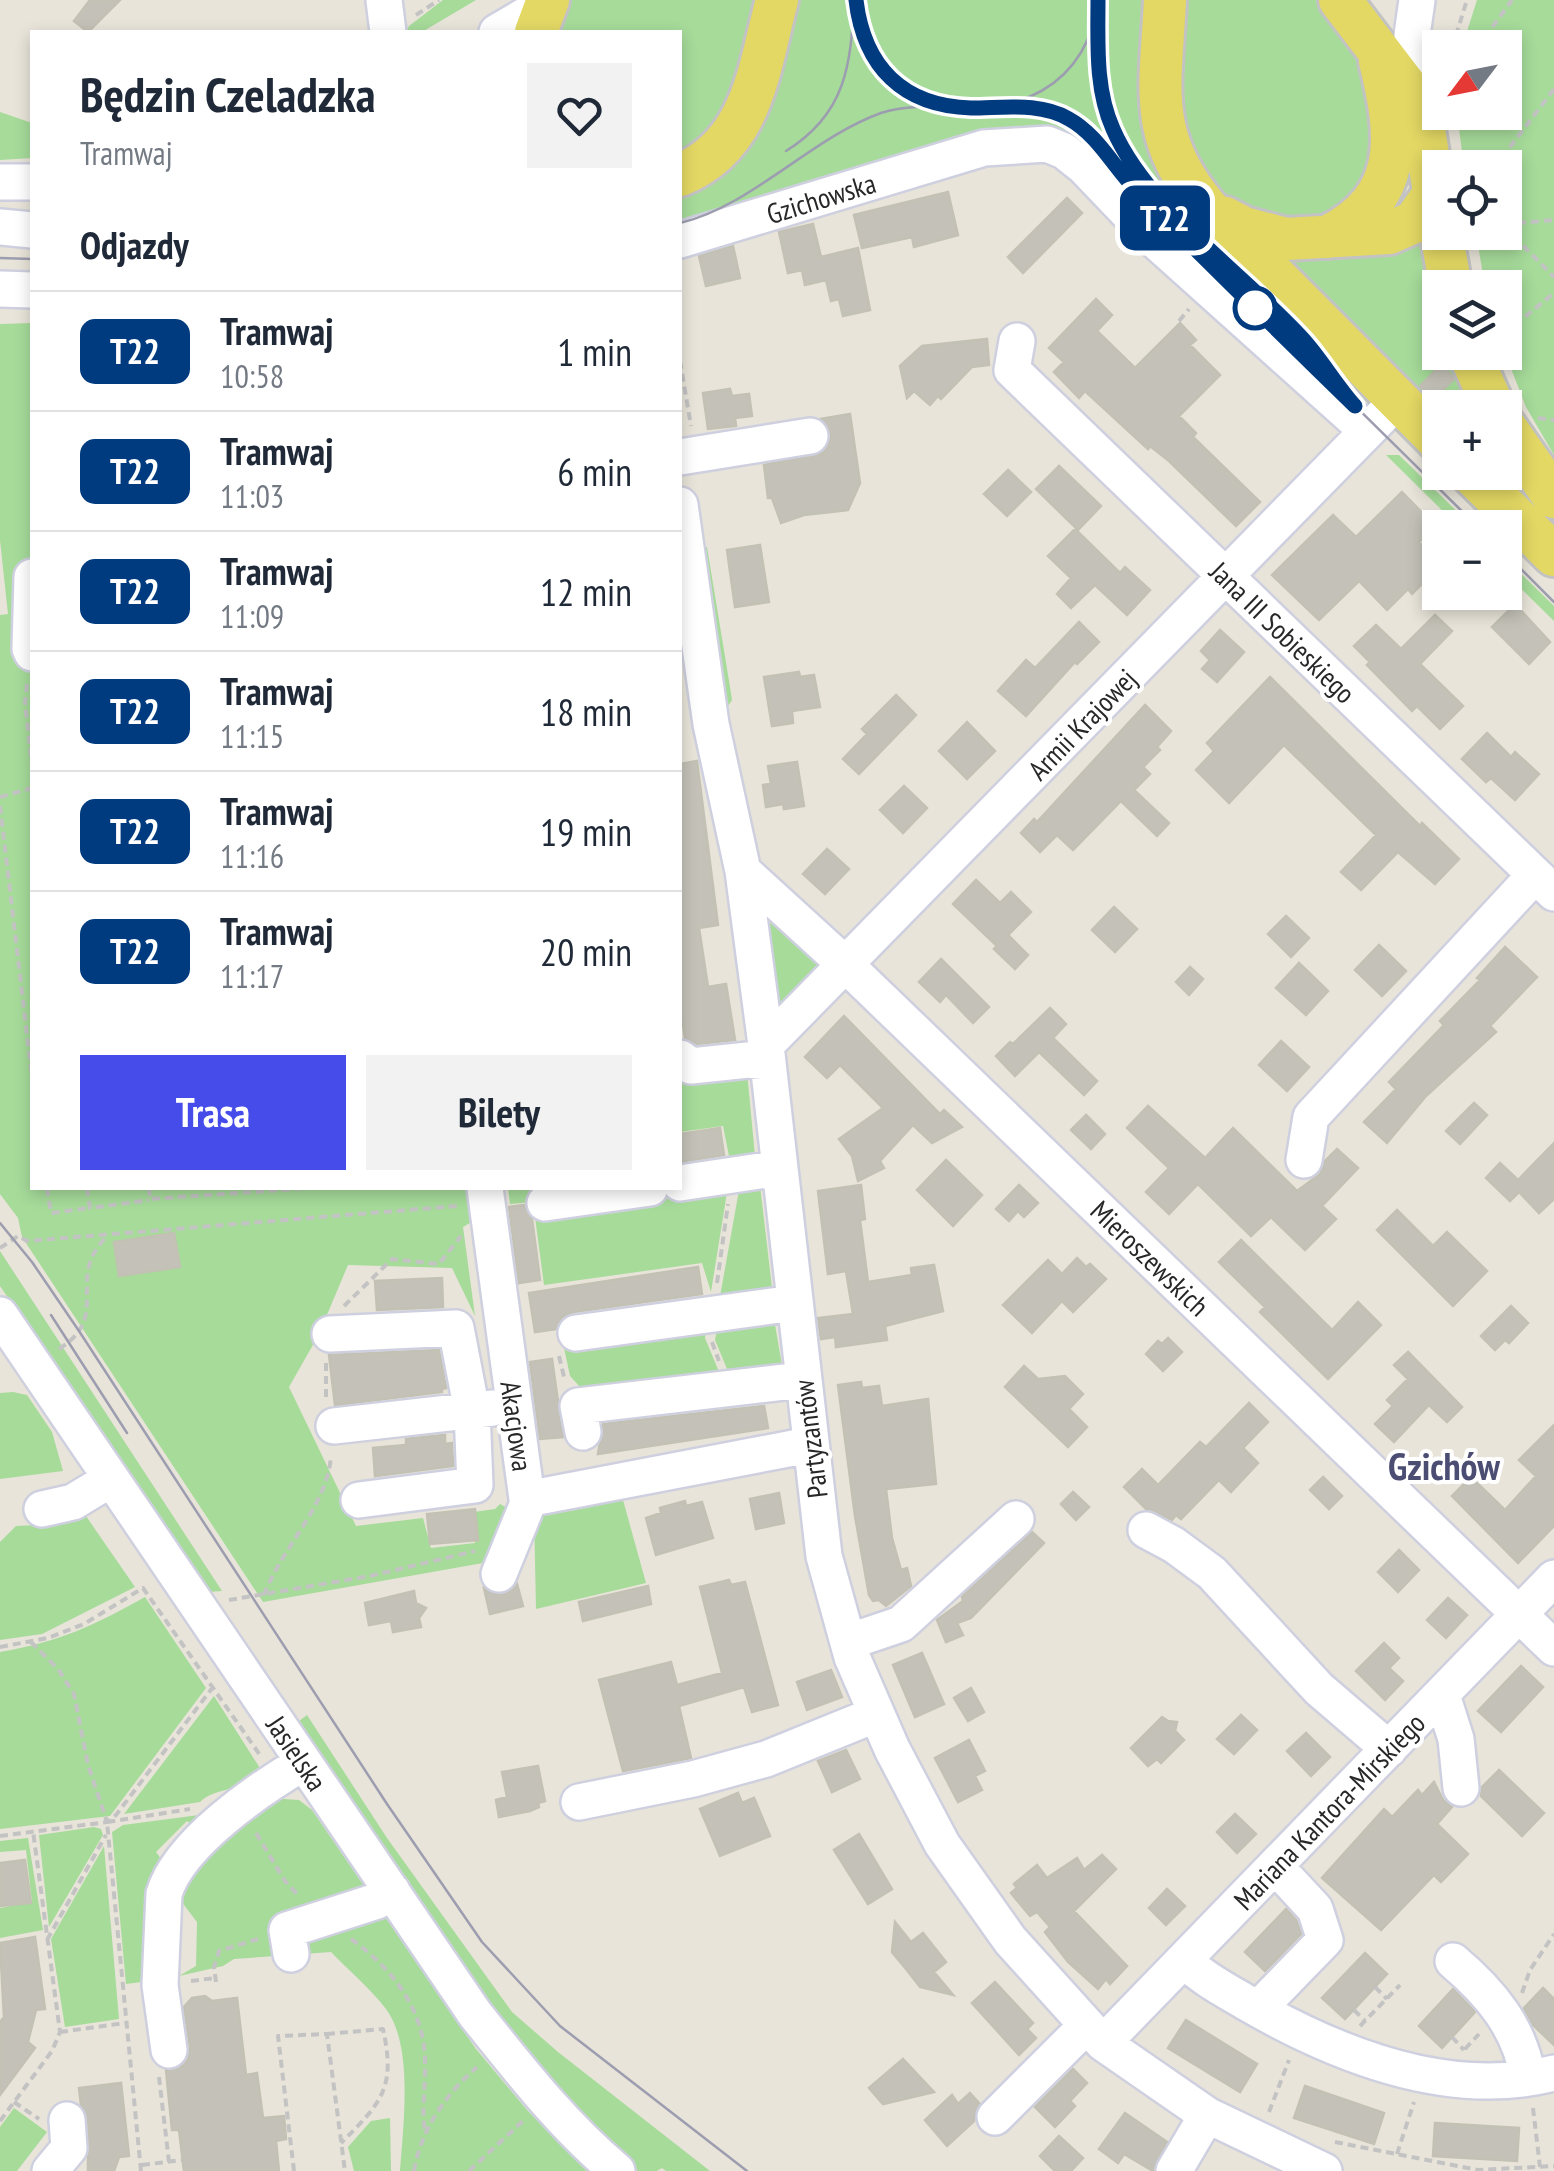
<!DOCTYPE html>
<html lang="pl">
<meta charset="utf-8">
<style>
:root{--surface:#fff;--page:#f2f2f3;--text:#1f2937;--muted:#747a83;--line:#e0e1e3;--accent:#464ce9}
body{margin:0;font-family:"PT Sans Narrow",sans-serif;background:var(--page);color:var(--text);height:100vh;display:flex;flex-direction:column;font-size:38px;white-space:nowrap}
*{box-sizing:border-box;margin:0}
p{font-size:32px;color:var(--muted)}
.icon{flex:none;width:55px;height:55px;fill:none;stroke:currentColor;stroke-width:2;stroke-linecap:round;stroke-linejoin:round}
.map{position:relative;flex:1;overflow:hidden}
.drawer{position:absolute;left:30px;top:30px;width:652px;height:1160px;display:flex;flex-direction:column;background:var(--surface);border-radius:0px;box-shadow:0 5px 15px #0003}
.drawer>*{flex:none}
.badge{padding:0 20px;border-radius:15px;font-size:35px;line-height:65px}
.needle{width:65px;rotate:238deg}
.buttons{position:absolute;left:1422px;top:30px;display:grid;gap:20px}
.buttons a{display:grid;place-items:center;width:100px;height:100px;border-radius:0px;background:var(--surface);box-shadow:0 5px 15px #0003;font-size:50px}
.map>.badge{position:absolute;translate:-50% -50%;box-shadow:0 0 0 5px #fff}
h2{padding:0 50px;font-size:38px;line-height:90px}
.round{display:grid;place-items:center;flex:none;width:105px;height:105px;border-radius:0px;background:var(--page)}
.headline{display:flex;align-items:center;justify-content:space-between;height:170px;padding:0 50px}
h1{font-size:48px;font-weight:800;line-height:75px}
.action{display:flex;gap:20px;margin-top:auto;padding:20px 50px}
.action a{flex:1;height:115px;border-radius:0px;background:var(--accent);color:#fff;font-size:40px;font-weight:800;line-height:115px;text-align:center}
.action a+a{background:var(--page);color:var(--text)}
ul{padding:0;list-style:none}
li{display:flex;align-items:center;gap:30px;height:120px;padding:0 50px;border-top:2px solid var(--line)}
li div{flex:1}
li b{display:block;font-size:38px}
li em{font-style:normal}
li .badge{min-width:110px;font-weight:700;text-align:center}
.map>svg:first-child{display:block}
</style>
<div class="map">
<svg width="1554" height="2171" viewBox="0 0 1554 2171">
<rect width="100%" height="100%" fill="#e8e4d9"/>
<path fill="#a6db9a" d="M443,0H476L422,32H406L409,26Z
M570,0H764L730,111L680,157V32H555Z
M795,0H1150L1143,95L1308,338L1181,213L1159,235L1061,143L680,233V198L712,178Z
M1179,0H1321L1352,39L1379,102L1369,187L1316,225L1251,216L1217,191L1181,130Z
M1477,0H1554V455L1526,407L1505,353V288L1485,287L1476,233L1505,232V168L1464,167L1457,113L1505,112V48L1462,47Z
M0,112L32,123V158L0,160Z
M1427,236L1440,298V352L1454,353L1477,407L1440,408V428L1263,248Z
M32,323V1188H473L475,1220L463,1227L475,1316L452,1268L348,1265L318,1336L289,1387L356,1526L423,1518L431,1548L475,1543L474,1512L495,1509L500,1504L519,1514L500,1560L263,1602L22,1237L18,1218L0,1194V615L8,614L0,540V324Z
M1386,455H1399L1473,527H1459Z
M703,547H707L730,687L732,700L728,706Z
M1505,558L1554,606V621L1505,573Z
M761,909L824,967L777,1009Z
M680,1070L747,1072L755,1156L730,1161L723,1126L680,1132Z
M759,1177L772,1288L719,1302L741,1179Z
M729,1180L711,1292L702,1263L544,1285L533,1202L510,1204L508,1188Z
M0,1251L222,1591L207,1592L0,1286Z
M774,1319L783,1371L732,1381L715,1340L718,1324Z
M707,1323L705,1338L722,1379L590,1398L570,1376L563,1343Z
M13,1392L27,1395L52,1432L63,1471L0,1479V1393Z
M623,1500L646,1583L536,1609L534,1512Z
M79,1506L135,1587L42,1634L0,1640V1542L16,1526L37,1525Z
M145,1597L206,1688L110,1816L0,1829V1652C61,1641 91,1627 145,1597Z
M214,1696L265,1776C244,1790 215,1787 200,1802L124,1814Z
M307,1715L387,1838L512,2012L558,2052L710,2171H666L662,2168L657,2171H637L560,2097L508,2031L294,1725Z
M279,1790L284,1799L299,1800L312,1810L476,2049L527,2110L587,2171H400C403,2126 414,2047 386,2009C370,1988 349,1971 331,1952L234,1959L223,1966L179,1976L196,1966L197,1922L177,1896L178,1882Z
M222,1812L200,1832L187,1821L156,1852L167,1867L150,1981L126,1984L112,1832L123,1825Z
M94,1827L101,1829L103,1835L49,1927L39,1835Z
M28,1838L43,1930L0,1938V1908L32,1902L26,1850L0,1852V1841Z
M104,1846L119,2019L65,2027L51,1939Z
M14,2108L47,2132L17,2171H0V2127Z
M390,2118L391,2171H354L348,2147L371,2121Z"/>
<path fill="#c4c2b8" stroke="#c3c0b4" stroke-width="2.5" d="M90,0H120L88,32L74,21Z
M948,192L958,235L914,247L912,237L862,248L854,215Z
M1067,198L1082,213L1023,273L1008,257Z
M813,224L821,257L858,248L870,310L843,316L839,299L831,301L826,280L805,285L802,270L788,273L779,232Z
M733,246L740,278L706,286L699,256Z
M1096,299L1112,315L1097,331L1135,368L1180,323L1196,340L1190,345L1220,375L1179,416L1196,433L1193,437L1260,502L1236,526L1169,461L1150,446L1148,449L1085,391L1079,398L1054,372L1064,362L1049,348Z
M987,339L989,365L972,367L941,399L938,396L930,405L914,391L907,398L900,366L922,346Z
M1442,364L1454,379L1433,400L1420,386Z
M730,389L732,396L749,394L752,416L735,418L736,426L708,429L703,393Z
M850,414L860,483L848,510L804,515L781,523L772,498H768L764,465L823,453L829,444L831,434L821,419Z
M1059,466L1101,506L1078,530L1036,489Z
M1008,470L1031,492L1007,516L984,494Z
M1402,492L1435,526L1419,542L1440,566L1412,594L1408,589L1387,610L1359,581L1319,620L1272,575L1333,515L1356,537Z
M1075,529L1120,573L1125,567L1150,590L1127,615L1095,585L1071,608L1057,594L1071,578L1048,556Z
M760,545L769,602L735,607L727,550Z
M1515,604L1550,642L1529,664L1492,627Z
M1435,615L1452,631L1420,664L1463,706L1440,729L1417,706L1412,711L1367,665L1370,662L1354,646L1376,625L1401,649Z
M1079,622L1099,642L1077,664L1075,662L1026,716L998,691L1026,660L1035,668Z
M1220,630L1244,652L1217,682L1202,669L1210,660L1201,651Z
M799,672L800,677L814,675L820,707L792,711L793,723L772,726L764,677Z
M1270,677L1420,826L1422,823L1459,859L1435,884L1398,852L1361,890L1341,872L1376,835L1284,745L1229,803L1196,770L1214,751L1207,743Z
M896,695L916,715L859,774L843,759L867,734L862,729Z
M1145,705L1171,731L1157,747L1160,750L1143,767L1150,774L1134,790L1169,823L1157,836L1121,801L1073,850L1057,835L1040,852L1021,833L1034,819L1037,822Z
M967,722L995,751L967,779L939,751Z
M1487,733L1511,757L1515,752L1539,774L1515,800L1491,778L1486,782L1462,759Z
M697,761L718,925L699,928L708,987L726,984L735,1040L697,1044L685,1038L680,1005V764Z
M797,762L804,806L784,809L783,804L766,807L763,785L771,784L768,766Z
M904,786L927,808L903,833L880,810Z
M827,849L849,869L825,894L803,874Z
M976,880L1000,903L1011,892L1031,912L1008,935L1028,955L1015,969L994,949L997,946L953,904Z
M1114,907L1137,929L1115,952L1092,930Z
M1286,916L1309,938L1291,957L1268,934Z
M1379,945L1406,971L1382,996L1355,970Z
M1505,947L1537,977L1490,1026L1496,1032L1426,1096L1387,1143L1364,1122L1396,1089L1389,1082L1444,1025L1440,1021L1480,980L1477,978Z
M941,959L989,1007L973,1023L946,995L940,1002L919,982Z
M1299,963L1328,991L1306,1015L1276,988Z
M1190,967L1203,979L1189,995L1176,982Z
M1050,1008L1066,1024L1053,1038L1097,1081L1084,1095L1039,1052L1015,1076L996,1056L1010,1042L1013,1044Z
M844,1016L940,1114L944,1110L962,1127L932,1143L913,1125L880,1161L884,1168L858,1181L852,1156L839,1139L883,1108L840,1065L827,1078L805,1057Z
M1281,1041L1309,1067L1287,1091L1259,1065Z
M1474,1103L1487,1115L1460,1144L1446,1131Z
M1148,1106L1205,1158L1233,1128L1297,1191L1320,1174L1325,1161L1337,1149L1358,1168L1322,1206L1336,1219L1305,1250L1271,1217L1251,1236L1198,1184L1169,1214L1146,1192L1169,1168L1127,1128Z
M1086,1115L1105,1134L1091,1149L1071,1130Z
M720,1128L724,1155L680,1162V1134Z
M1554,1143V1199L1539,1213L1519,1192L1510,1201L1486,1178L1500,1163L1518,1180Z
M946,1160L982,1195L953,1226L917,1190Z
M861,1185L865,1219L860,1220L868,1282L912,1275L911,1268L934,1265L943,1311L885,1326L887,1340L836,1347L835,1337L821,1339L818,1318L853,1314L846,1271L828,1274L818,1191Z
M1019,1185L1038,1203L1024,1217L1018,1211L1009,1221L996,1209Z
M524,1205L532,1219L540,1280L519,1283L509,1207Z
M1397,1210L1433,1246L1447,1232L1487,1271L1453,1306L1377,1230Z
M174,1233L180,1267L119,1276L114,1242Z
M1241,1240L1332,1330L1358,1302L1381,1325L1328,1379L1260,1312L1265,1307L1219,1262Z
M1077,1258L1086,1267L1090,1264L1106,1279L1073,1312L1062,1301L1032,1333L1003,1305L1048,1260L1062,1274Z
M698,1267L702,1294L573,1312L562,1317L556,1329L535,1332L529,1293Z
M442,1278L443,1307L377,1310L375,1281Z
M1511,1306L1528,1323L1509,1343L1505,1340L1495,1350L1481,1336Z
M1168,1338L1182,1352L1163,1371L1146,1354L1158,1341L1162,1344Z
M439,1350L446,1388L442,1389V1392L335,1405L329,1355Z
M1408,1352L1462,1407L1447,1422L1429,1405L1394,1442L1375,1424L1393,1406L1387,1400L1408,1379L1394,1365Z
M552,1359L563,1437L540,1439L530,1362Z
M1024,1366L1038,1379L1065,1376L1083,1394L1069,1409L1087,1427L1068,1447L1005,1387Z
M861,1382L862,1388L879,1386L882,1406L928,1399L936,1484L886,1489L892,1538L901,1570L907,1568L911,1586L886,1606L879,1600L873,1601L869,1595L855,1516L838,1385Z
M1249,1403L1268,1422L1243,1448L1258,1463L1231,1492L1219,1480L1181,1519L1176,1515L1172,1520L1146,1509L1124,1487L1142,1469L1158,1485L1200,1442L1206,1447Z
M764,1406L768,1428L598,1454L603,1424Z
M1554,1425V1526L1518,1563L1452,1496L1471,1477L1505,1510L1536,1476L1519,1460Z
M445,1435V1444L452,1443L453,1466L375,1476L373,1448L406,1445V1439Z
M1323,1477L1342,1496L1329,1509L1310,1490Z
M1073,1492L1089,1507L1076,1520L1061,1504Z
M779,1493L784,1523L756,1529L750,1499Z
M685,1501L686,1506L702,1502L713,1538L656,1555L646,1518L661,1513L660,1508Z
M475,1509L478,1540L430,1544L427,1514Z
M1032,1532L1044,1543L971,1618L957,1623L963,1635L946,1642L937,1620L963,1601L962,1597Z
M1399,1550L1419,1570L1398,1592L1378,1572Z
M729,1580L731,1585L745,1582L778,1705L752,1712L744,1687L679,1706L691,1758L623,1771L599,1680L671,1662L677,1685L722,1673L700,1587Z
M517,1584L523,1606L490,1614L484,1588L501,1595L511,1591Z
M648,1586L651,1604L583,1621L579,1602Z
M414,1591L416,1603L426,1608L419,1618L421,1627L393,1632L391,1621L369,1625L365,1603Z
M1448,1598L1467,1615L1446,1638L1427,1620Z
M1384,1643L1399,1658L1389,1668L1403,1681L1385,1700L1356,1671Z
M922,1653L944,1704L915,1717L893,1665Z
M1521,1666L1543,1687L1501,1732L1478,1711Z
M831,1670L842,1697L807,1710L797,1682Z
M971,1688L984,1712L968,1721L954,1698Z
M1241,1715L1257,1730L1234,1754L1217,1739Z
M1162,1717L1168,1721L1177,1722L1175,1731L1184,1740L1161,1763L1157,1759L1148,1766L1131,1748Z
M1306,1733L1330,1757L1311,1776L1287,1751Z
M969,1740L985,1771L975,1776L982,1790L958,1802L935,1758Z
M846,1750L860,1779L832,1792L818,1761Z
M538,1766L545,1801L538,1803L539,1807L530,1811L499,1817L496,1800L507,1797L502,1772Z
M1499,1770L1544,1813L1522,1836L1481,1796L1482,1787Z
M1434,1782L1443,1800L1452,1807L1437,1824L1468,1854L1441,1882L1434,1875L1381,1930L1322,1878L1384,1809L1392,1817L1418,1790L1422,1795Z
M738,1793L742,1803L754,1798L770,1836L720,1856L700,1809Z
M1235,1814L1256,1834L1237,1853L1217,1832Z
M859,1834L892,1889L868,1904L834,1850Z
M1102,1855L1116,1869L1074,1911L1127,1966L1110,1984L1106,1979L1098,1989L1068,1962L1045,1932L1050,1927L1037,1912L1030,1916L1011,1893L1017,1888L1014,1884L1037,1865L1047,1878L1077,1858L1084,1870Z
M25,1860L31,1903L0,1906V1863Z
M1167,1889L1185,1906L1166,1925L1149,1908Z
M1286,1909L1296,1920L1301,1934L1265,1971L1245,1952Z
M895,1922L911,1942L923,1933L946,1962L934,1972L953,1995L920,1987L906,1969L892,1952Z
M35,1937L45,2009L36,2010L28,2042L35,2048L0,2095V2022L4,2017L0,1943Z
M1365,1953L1387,1974L1345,2019L1322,1998Z
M995,1982L1033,2023L1027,2029L1036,2038L1019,2055L972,2003Z
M1543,1988L1554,1999V2045L1533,2025L1524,2008Z
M1453,1989L1475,2012L1442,2048L1419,2026Z
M205,1996L212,2001L237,1998L246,2075L257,2073L263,2118L284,2116L286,2139L276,2141L279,2171H184L179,2130H172L166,2070L181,2067L188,2060L190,2047L184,2007L192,1998Z
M1186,2020L1257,2064L1240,2092L1168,2048Z
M903,2059L934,2092L883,2104L869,2088Z
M1073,2069L1087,2083L1070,2101L1075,2106L1055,2127L1035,2107Z
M121,2083L129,2156L119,2157L114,2171H88V2118L81,2105L79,2088Z
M1305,2086L1384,2113L1374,2144L1294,2118Z
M970,2093L979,2103L974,2121L947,2146L925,2120L952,2095L958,2104Z
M1125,2113L1167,2142L1153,2171L1124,2154L1118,2163L1099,2149Z
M1435,2123L1519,2128L1517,2161L1433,2156Z
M1059,2136L1083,2158L1071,2171H1055L1040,2156Z"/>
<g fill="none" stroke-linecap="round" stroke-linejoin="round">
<defs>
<path id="minor" d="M384,0L388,32
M1417,0L1412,35L1420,105
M497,32L545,4
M0,182H32
M0,227L32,230
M680,240L984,148L1047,144L1064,151L1083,166L1150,236L1355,420
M0,289L32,290
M1017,341L1012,370L1554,893
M680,457L810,436
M680,505L711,724L743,871L766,1045L824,1556L852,1657L892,1749L942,1844L1010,1940L1103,2043L1207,2115L1324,2171
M32,577L30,649L32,653
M743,871L846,965L1554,1648
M766,1045L1397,401
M680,1058L691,1066L748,1060L768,1062
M1304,1160L1311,1117L1535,875
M680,1183L780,1168
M485,1188L527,1499L809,1445
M545,1203L650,1188
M0,1315L475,2014C519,2069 562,2125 617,2171
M576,1333L794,1303
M330,1334L456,1328L472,1411L475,1485L359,1500
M334,1426L493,1408
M583,1432L578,1406L802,1380
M42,1509L73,1502L111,1479
M1146,1530L1174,1545L1212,1573L1319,1689L1389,1749
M499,1574L530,1498
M848,1642L901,1624L1016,1519
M1442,1695L1456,1739L1461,1788
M579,1802L693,1779L766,1759L877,1714
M291,1954L287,1930L377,1901L392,1891
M1184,1960C1202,1978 1225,1990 1247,2003C1337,2055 1449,2100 1554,2073
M1453,1961C1491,1993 1520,2028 1528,2078
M1258,2009L1325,1940L1315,1909L1275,1866
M1103,2043L1554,1578
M169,2050L160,1985L164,1894C179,1843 259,1789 303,1763
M995,2117L1087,2025
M50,2171L69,2148L67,2120
M1174,2171L1207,2115"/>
<path id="major" d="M1165,0C1161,86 1146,136 1207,208L1440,442
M1340,0L1420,105L1440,229
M536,32L548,0
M680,175C754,145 759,66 777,0
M1225,218L1244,228L1286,239L1389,233L1414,222L1434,194
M1441,232L1451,288
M1327,237C1406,198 1398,135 1380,61
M1469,352L1494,408
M1505,427L1554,497
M1470,472L1554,555"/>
</defs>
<use href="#minor" stroke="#cfd0df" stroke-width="40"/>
<use href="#major" stroke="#c3c3c3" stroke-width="48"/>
<path stroke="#c3c3c3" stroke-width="4" stroke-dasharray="8 5" stroke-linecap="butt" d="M416,15L439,0
M1452,48L1467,0
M1477,48L1512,0
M1494,168L1554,89
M1505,224L1554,220
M1505,227L1554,277
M1179,321L1189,309
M1505,333L1554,293
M680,361L691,426
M1538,418L1554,420
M27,684L25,703L32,766
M0,797L32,788
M0,806L32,1077
M47,1188L51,1213L90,1208
M87,1188L90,1208L149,1200
M149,1188L150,1199L310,1188
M0,1248L18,1236L27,1241L457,1206
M717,1283L728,1204
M344,1306L392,1259L439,1264L461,1236
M712,1342L719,1361
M59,1349C105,1320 76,1290 93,1255C96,1248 103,1241 107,1235
M559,1356L565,1381
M326,1397V1362
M264,1595C282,1547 326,1508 331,1457
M229,1600L370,1576L475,1551
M31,1642L58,1669L74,1694L88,1765L107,1822
M0,1647L48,1638L84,1624L143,1588L260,1755
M256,1833L285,1881L298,1895
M0,1836L107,1822L116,1815L213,1687
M351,1939C392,1968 425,2010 425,2062C426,2086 421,2108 425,2132
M47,1940L106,1835
M191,1981L215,1978
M216,1982L214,1967L219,1951L258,1939
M1375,1987L1387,1999
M1522,1993L1530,1970L1554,1934
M1354,2010L1365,2021
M1360,2026L1400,1985
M60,2032L125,2023
M327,2034L383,2029C396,2088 382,2102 341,2143
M1452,2037L1464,2050
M1465,2049L1479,2034
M159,2077L169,2162
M14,2102L39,2119
M1533,2108L1540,2167
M1269,2112L1289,2060
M0,2121L52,2051L60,2032L33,1831
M1335,2142L1478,2170L1554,2166
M1397,2154L1414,2102
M142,2165L182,2160
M141,2171L107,1822L190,1809
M294,2171L278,2036L327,2034L345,2171
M414,2171C421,2129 446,2094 477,2067
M469,2171L524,2120"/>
<use href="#minor" stroke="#fff" stroke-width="35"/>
<use href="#major" stroke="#e3d864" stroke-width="42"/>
<path stroke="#9d9db0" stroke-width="2.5" d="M1098,0C1099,74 1098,123 1148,183
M858,15C865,58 894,91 936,103
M1015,102C1055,90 1080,65 1093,26
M786,151C846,114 851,65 854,0
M680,223C750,207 813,137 881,113C911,103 948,108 980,108C1072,108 1075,116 1132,186L1479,528
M0,258L32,259
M1505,553L1554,602
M0,1223L32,1262L79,1331L387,1804L482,1942L560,2026L747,2171
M51,1315L127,1433"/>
</g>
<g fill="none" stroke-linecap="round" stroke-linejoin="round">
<defs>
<path id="line" d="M856,0C864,67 903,106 971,108C1004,108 1040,102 1069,119C1098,135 1114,168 1137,191C1209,263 1282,335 1355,406C1336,385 1322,360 1303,339C1245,275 1147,208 1113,129C1095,89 1098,43 1098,0"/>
</defs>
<use href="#line" stroke="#fff" stroke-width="22"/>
<use href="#line" stroke="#003b80" stroke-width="15"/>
</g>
<circle fill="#fff" stroke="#003b80" stroke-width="5" cx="1255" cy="308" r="20"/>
<g text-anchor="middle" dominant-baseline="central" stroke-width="8" stroke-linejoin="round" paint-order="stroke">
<g font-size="28" fill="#272727" stroke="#fff">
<text transform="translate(821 198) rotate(-17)">Gzichowska</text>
<text transform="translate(1283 632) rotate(44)">Jana III Sobieskiego</text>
<text transform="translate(1082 724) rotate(-46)">Armii Krajowej</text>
<text transform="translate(1150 1258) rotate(44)">Mieroszewskich</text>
<text transform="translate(517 1426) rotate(82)">Akacjowa</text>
<text transform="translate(810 1439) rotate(-97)">Partyzantów</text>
<text transform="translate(297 1753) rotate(56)">Jasielska</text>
<text transform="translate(1329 1811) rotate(-46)">Mariana Kantora-Mirskiego</text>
</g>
<g font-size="38" font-weight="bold" fill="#4c4d73" stroke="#fff">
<text x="1444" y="1465">Gzichów</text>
</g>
</g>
</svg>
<div class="buttons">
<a><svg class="needle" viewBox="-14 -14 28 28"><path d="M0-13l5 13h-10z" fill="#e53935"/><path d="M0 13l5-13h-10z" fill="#747a83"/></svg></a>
<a><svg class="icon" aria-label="locate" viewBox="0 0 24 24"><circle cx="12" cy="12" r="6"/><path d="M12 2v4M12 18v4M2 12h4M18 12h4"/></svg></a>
<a><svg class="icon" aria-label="layers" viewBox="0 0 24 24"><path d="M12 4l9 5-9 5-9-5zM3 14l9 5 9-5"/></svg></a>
<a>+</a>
<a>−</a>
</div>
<b class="badge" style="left:1165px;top:218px;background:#003b80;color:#fff">T22</b>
<section class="drawer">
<div class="headline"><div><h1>Będzin Czeladzka</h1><p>Tramwaj</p></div><a class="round"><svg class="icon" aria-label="heart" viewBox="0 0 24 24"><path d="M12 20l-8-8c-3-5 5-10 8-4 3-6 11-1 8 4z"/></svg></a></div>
<h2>Odjazdy</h2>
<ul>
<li><span class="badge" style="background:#003b80;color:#fff">T22</span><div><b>Tramwaj</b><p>10:58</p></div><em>1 min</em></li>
<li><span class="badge" style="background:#003b80;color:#fff">T22</span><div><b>Tramwaj</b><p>11:03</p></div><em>6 min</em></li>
<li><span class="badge" style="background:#003b80;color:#fff">T22</span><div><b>Tramwaj</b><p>11:09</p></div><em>12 min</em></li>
<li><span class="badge" style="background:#003b80;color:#fff">T22</span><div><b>Tramwaj</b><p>11:15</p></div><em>18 min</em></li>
<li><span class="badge" style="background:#003b80;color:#fff">T22</span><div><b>Tramwaj</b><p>11:16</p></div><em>19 min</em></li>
<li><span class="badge" style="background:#003b80;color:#fff">T22</span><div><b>Tramwaj</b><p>11:17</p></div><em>20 min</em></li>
</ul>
<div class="action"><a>Trasa</a><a>Bilety</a></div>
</section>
</div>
